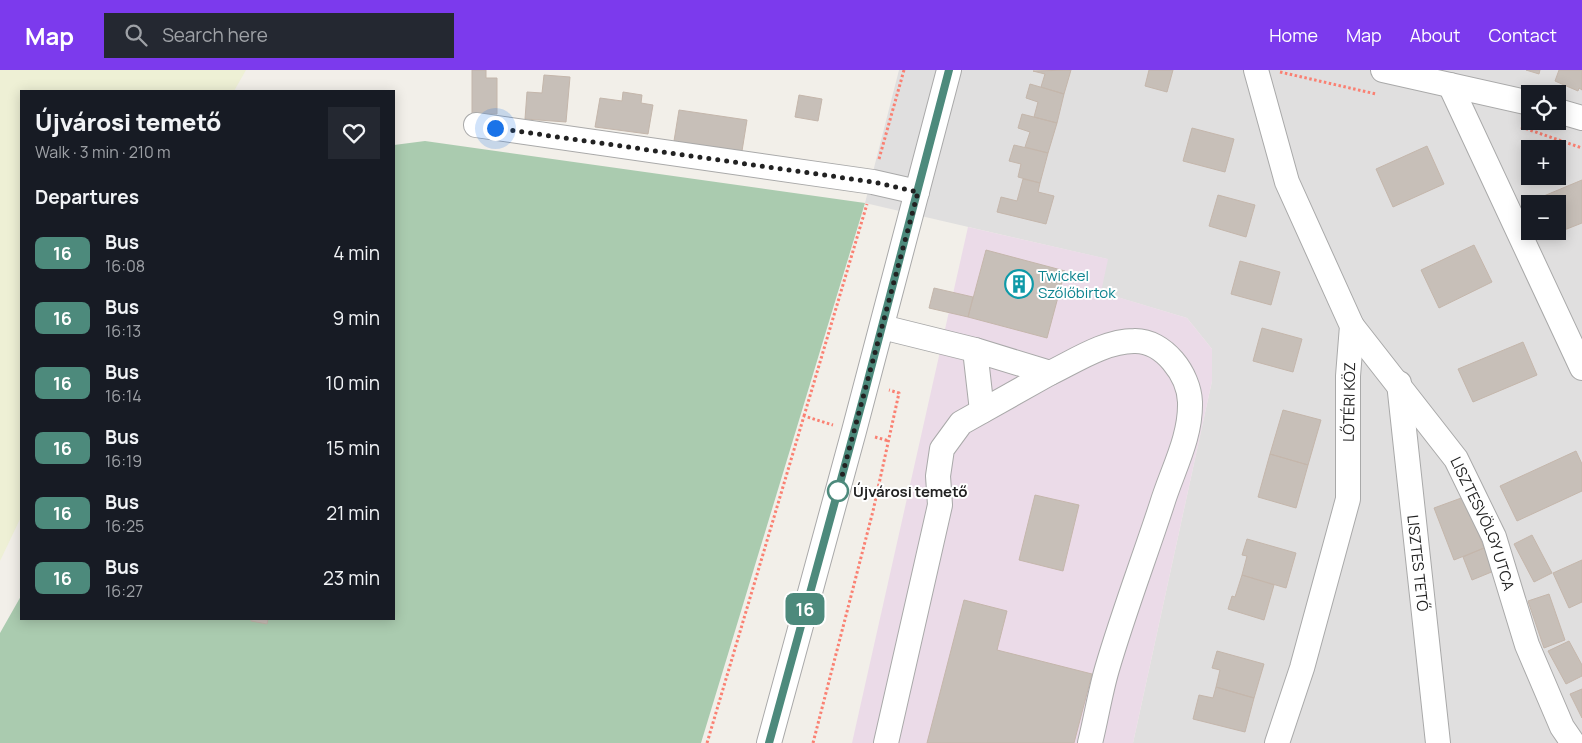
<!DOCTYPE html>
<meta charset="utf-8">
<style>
:root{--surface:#171b24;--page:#242831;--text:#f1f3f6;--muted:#9ea1a6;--accent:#7c3aed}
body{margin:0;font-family:Manrope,sans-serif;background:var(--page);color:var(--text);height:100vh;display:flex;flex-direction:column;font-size:19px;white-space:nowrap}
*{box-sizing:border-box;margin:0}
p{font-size:16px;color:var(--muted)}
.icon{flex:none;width:28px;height:28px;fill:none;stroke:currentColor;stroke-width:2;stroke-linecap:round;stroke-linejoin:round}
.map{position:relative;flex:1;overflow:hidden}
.panel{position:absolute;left:20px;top:20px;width:375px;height:530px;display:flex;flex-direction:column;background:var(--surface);border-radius:0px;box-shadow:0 2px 12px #0003}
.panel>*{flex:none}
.badge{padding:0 10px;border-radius:8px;font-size:18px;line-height:32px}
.controls{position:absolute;left:1521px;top:15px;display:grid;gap:10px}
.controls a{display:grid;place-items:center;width:45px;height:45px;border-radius:0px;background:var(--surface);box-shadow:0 2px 12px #0003;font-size:25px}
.you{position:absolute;width:25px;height:25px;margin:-12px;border:4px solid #fff;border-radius:50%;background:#1a73e8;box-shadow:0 0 0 8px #1a73e833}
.map>.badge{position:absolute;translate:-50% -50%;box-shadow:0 0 0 2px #fff}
h2{padding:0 15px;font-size:19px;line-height:45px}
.round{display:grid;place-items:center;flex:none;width:52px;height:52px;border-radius:0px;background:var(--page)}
.overview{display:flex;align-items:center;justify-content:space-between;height:85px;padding:0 15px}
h1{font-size:24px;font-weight:800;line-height:38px}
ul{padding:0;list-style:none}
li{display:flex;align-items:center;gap:15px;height:65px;padding:0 15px}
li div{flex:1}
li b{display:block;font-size:19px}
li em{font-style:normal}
li .badge{min-width:55px;font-weight:700;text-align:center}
header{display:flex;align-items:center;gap:30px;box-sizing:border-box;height:70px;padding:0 25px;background:var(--accent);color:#fff}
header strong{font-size:24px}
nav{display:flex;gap:28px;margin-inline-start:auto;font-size:18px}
.search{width:350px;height:45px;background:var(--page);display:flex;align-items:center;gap:12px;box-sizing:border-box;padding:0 18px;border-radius:0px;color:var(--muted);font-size:19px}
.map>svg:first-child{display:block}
</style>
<header>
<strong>Map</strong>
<div class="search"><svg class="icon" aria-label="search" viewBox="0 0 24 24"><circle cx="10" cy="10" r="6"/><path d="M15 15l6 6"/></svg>Search here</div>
<nav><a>Home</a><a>Map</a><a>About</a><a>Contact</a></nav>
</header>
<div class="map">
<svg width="1582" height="673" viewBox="0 0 1582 673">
<rect width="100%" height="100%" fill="#f2efe9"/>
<path fill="#e0dfdf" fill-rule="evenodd" d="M899,0H1582V673H1133L1212,311V279L1187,248L1100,222L1107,189L865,133ZM1530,24H1558V51H1530ZM1530,79H1558V106H1530ZM1530,134H1558V161H1530Z"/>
<path fill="#ebdbe8" d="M968,157L1108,189L1101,222L1187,248L1212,279V311L1133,673H852Z"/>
<path fill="#eef0d5" d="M0,0H246L234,21H21V447L0,491Z"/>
<path fill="#aacbaf" d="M425,71L865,133L701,673H0V563L21,526V549H394V75Z"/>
<path fill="#c7bfb8" stroke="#c4b6ab" d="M472,0H486V8H497V44H472Z
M1071,0L1064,24L1041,17L1045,4L1033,1Z
M1149,0H1173L1167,22L1145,16Z
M1526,0H1540L1539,4Z
M1559,0H1582V20L1579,18L1578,21L1555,11Z
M544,5L570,7L566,52L525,49L527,22L542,23Z
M1030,14L1064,24L1057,53L1034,47L1038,32L1026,28Z
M623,22L642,25L641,33L653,35L648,64L595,57L600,28L622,31Z
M799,25L822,29L818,51L795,47Z
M679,40L747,50L742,81L674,71Z
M1022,44L1057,53L1048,83L1025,77L1030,62L1018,58Z
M1192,58L1234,69L1225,102L1183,91Z
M1014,75L1048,83L1040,113L1018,107L1021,94L1009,91Z
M1427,76L1444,114L1393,137L1376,99Z
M1023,109L1040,113L1038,122L1054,126L1046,154L997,142L1001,127L1017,131Z
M1582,110V153L1554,164L1552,161H1558V134H1541L1539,128Z
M1218,125L1255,135L1246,167L1209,156Z
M1474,175L1492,212L1439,238L1421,200Z
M986,180L1065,201L1047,268L968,247Z
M1240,191L1280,202L1271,235L1231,224Z
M934,218L973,227L968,247L929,238Z
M1262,258L1302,269L1293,302L1253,291Z
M1523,272L1537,305L1473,332L1458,299Z
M1283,340L1321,350L1308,395L1270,384Z
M1576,381L1582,394V421L1517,451L1500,416Z
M1270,384L1308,395L1296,438L1258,427Z
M1035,425L1079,435L1063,501L1019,490Z
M1464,427L1484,478L1454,490L1434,438Z
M1532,465L1552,503L1534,512L1514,474Z
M1247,469L1296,483L1286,518L1242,505L1247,486L1242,485Z
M1484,478L1494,501L1472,510L1463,487Z
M1582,490V532L1569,538L1553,503Z
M1242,505L1274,515L1264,550L1228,539L1232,526L1235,527Z
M1549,524L1565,570L1544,578L1528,531Z
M964,530L1007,541L997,580L1092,604L1074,673H927Z
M251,549H268L267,554L251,551Z
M1569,571L1582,595V606L1566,614L1548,581Z
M1217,581L1264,594L1254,628L1216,617L1220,600L1212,598Z
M1216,617L1254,628L1245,662L1193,649L1199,625L1213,628Z
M1582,619V648L1570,624Z"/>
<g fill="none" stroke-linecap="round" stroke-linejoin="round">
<defs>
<g id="minor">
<path d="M1256,0L1287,112L1352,256L1348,306V429L1302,598L1277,673"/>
<path d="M1383,0L1530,33"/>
<path d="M1450,15L1582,298"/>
<path d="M1558,41L1582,48"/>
<path d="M476,55L873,112L917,122"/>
<path id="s1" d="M1352,256L1456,389L1494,467L1527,575L1562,657L1573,673"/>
<path d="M882,257L975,280L1050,303C1075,291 1105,271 1134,271C1164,270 1189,305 1190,332C1191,368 1172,401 1162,434C1144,489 1123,544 1107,599C1100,623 1096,649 1090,673"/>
<path d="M975,280L982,341"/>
<path id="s2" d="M1399,313L1438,673"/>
<path d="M769,673L854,361L949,0"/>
<path d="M886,673L940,435L938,406L942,379L961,353L1050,303"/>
</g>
</defs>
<use href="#minor" stroke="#a9a9a9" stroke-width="26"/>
<path stroke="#fa8072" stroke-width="3" stroke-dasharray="2.5 2.5" stroke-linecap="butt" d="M1280,2L1376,24
M1521,57L1582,78
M879,89L904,0
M804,346L867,134
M875,367L889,371
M707,673L804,346L833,355
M813,673L873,441L899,323L889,320"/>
<use href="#minor" stroke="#fff" stroke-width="24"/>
</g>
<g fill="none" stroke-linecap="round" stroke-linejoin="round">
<defs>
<path id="line" d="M769,673L863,329L949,0"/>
</defs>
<use href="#line" stroke="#fff" stroke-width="11"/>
<use href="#line" stroke="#4d8a7c" stroke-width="8"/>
<path stroke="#222" stroke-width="5" stroke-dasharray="0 9" d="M495,58L873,112L918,122L838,421"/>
</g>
<defs>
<symbol id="building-ring" viewBox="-11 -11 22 22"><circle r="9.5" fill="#fff" stroke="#0f9aa8" stroke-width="1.5"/><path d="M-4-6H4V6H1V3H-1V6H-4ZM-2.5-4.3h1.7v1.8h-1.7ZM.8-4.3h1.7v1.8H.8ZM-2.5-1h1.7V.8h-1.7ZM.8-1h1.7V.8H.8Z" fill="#0f9aa8"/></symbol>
</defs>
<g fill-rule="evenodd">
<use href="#building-ring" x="1003" y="198" width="32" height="32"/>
</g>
<circle fill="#fff" stroke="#4d8a7c" stroke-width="2.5" cx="838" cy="421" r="10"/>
<g text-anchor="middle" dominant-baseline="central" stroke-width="4" stroke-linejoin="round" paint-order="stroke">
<g font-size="15" fill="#0d838f" stroke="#fff" text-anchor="start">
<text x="1038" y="205">Twickel<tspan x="1038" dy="17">Szőlőbirtok</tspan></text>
</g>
<g font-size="15" fill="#222" stroke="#fff">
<text transform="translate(1349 332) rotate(-89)">LŐTÉRI KÖZ</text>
<text stroke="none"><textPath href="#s1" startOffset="239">LISZTESVÖLGY UTCA</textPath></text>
<text stroke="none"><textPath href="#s2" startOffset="181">LISZTES TETŐ</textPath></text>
</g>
<g font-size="15" font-weight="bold" fill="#222" stroke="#fff" text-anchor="start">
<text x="853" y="421">Újvárosi temető</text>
</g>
</g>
</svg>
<div class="controls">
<a><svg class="icon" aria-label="locate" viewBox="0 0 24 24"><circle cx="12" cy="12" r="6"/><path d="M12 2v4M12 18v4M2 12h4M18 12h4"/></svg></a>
<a>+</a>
<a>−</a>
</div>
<div class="you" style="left:495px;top:58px"></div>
<b class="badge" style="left:805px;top:539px;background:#4d8a7c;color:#fff">16</b>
<section class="panel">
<div class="overview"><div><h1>Újvárosi temető</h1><p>Walk · 3 min · 210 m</p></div><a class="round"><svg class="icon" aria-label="heart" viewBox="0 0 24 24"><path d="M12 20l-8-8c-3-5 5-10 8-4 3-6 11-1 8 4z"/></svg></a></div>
<h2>Departures</h2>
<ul>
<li><span class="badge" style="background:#4d8a7c;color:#fff">16</span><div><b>Bus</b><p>16:08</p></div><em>4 min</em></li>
<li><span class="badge" style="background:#4d8a7c;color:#fff">16</span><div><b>Bus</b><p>16:13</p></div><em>9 min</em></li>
<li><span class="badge" style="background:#4d8a7c;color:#fff">16</span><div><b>Bus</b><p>16:14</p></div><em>10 min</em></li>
<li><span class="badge" style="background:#4d8a7c;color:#fff">16</span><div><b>Bus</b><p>16:19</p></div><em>15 min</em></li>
<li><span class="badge" style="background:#4d8a7c;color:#fff">16</span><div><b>Bus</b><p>16:25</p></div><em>21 min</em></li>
<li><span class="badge" style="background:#4d8a7c;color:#fff">16</span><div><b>Bus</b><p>16:27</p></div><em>23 min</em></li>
</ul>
</section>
</div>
